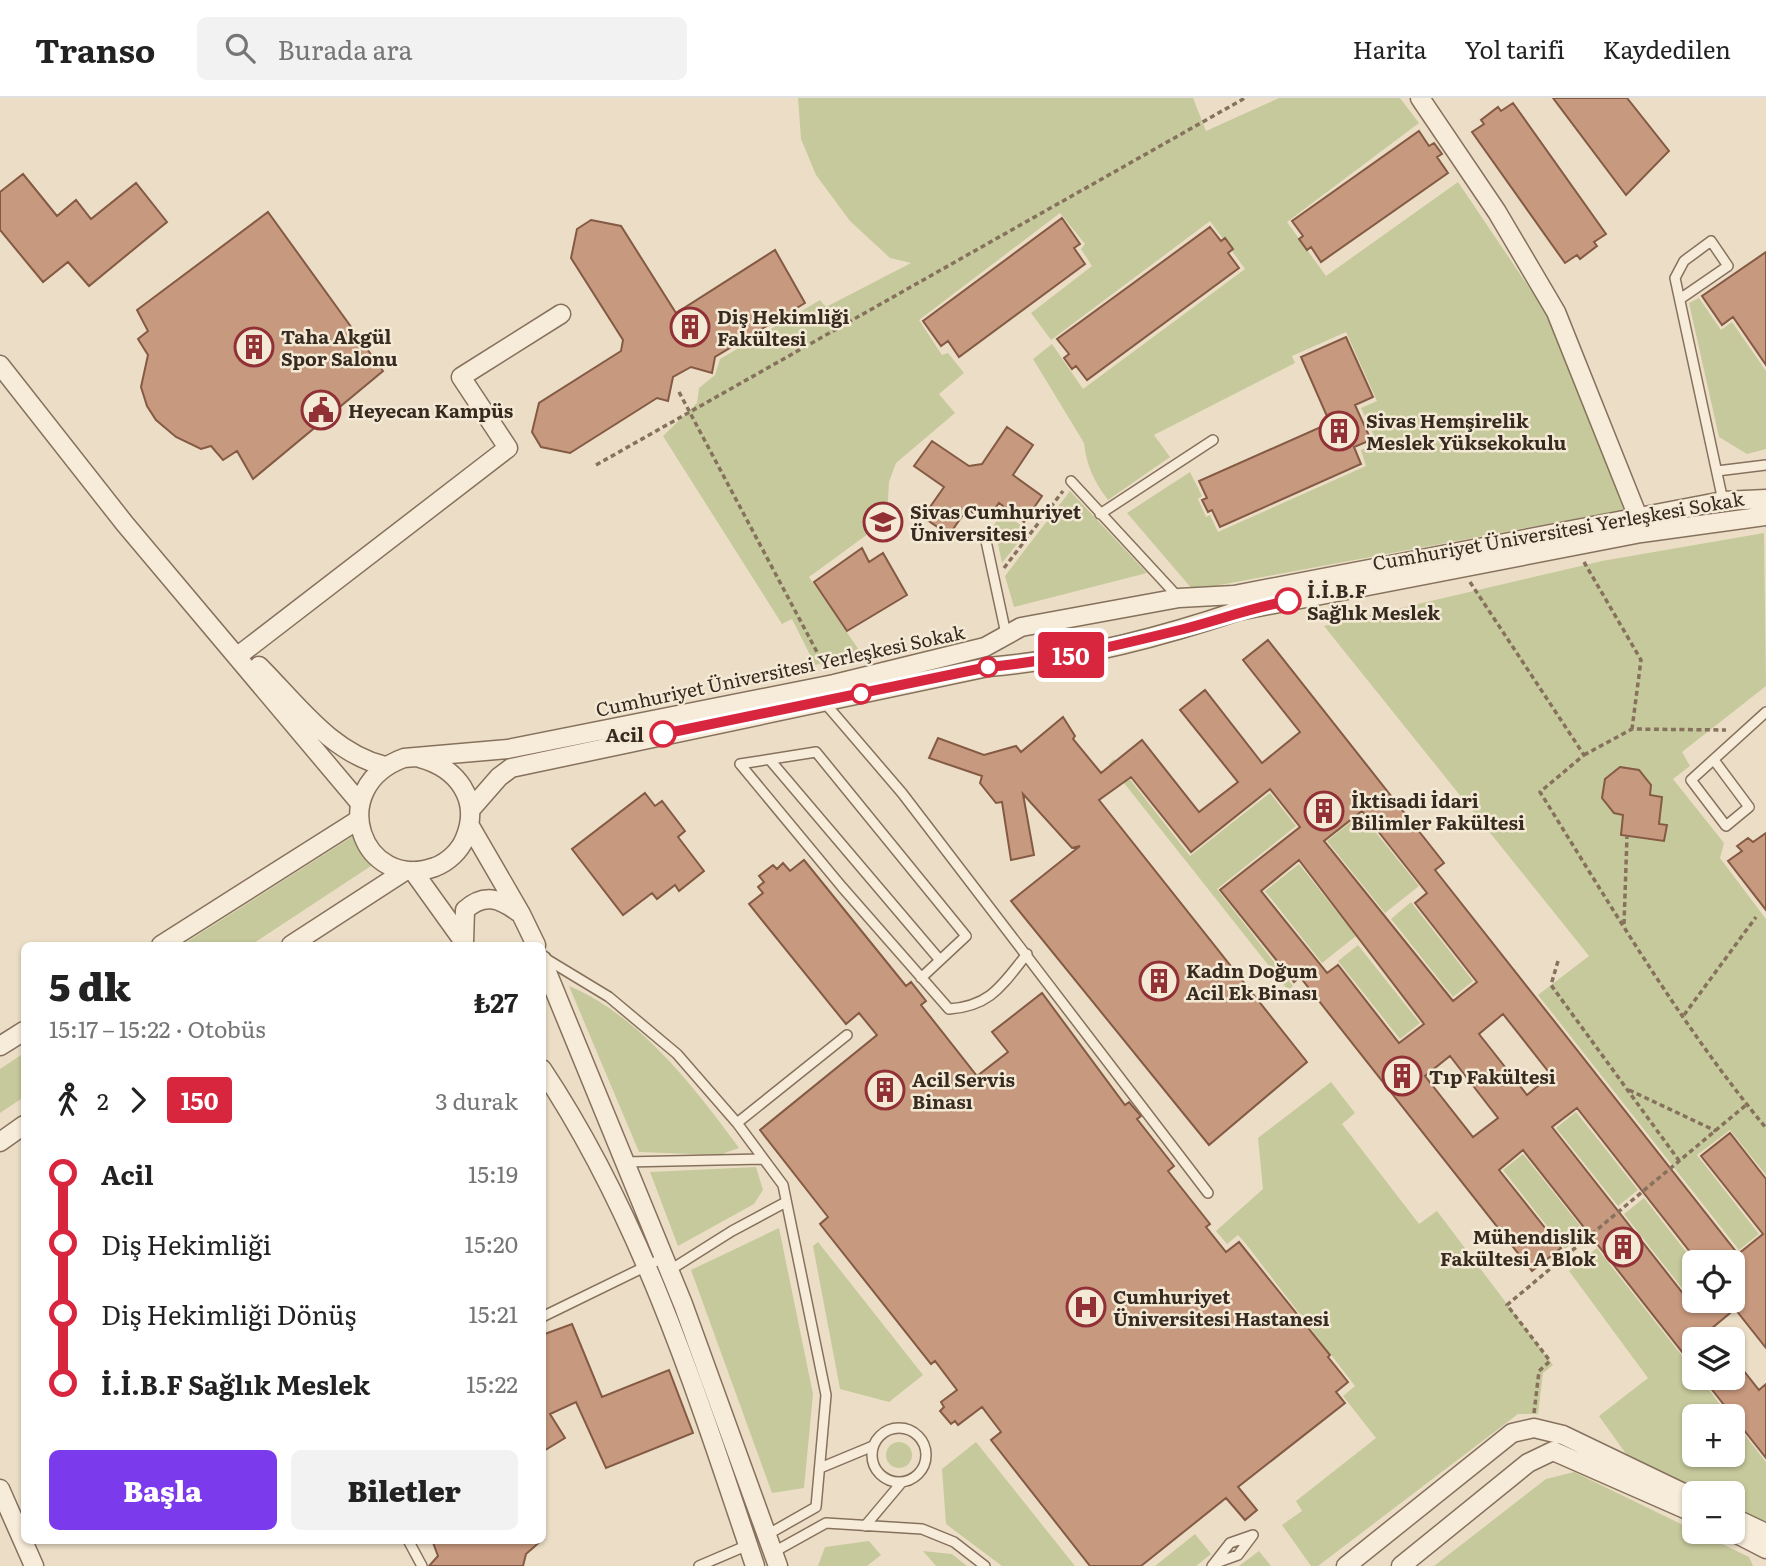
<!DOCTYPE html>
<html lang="tr">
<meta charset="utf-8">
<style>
:root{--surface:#fff;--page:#f2f2f2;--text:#222;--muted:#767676;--line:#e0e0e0;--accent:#7c3aed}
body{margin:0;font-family:Literata,serif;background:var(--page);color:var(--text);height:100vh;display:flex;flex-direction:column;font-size:26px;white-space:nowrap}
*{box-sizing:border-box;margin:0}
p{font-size:23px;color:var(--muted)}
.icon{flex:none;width:38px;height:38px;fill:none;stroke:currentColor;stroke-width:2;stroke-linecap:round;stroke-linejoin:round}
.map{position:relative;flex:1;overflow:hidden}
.details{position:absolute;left:21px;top:844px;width:525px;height:602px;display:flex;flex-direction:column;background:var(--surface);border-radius:10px;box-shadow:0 2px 5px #0004}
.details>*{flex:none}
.badge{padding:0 14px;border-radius:5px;font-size:24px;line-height:46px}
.tools{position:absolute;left:1682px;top:1152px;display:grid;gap:14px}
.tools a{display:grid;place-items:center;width:63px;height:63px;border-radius:10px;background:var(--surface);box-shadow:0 2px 5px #0004;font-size:35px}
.map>.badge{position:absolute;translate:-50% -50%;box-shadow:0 0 0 4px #fff}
.legs{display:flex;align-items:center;gap:10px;height:77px;padding:0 28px;font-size:23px}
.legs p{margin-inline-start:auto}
.summary{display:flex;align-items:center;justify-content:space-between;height:119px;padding:0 28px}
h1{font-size:38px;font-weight:800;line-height:52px}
.primary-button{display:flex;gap:14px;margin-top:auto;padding:14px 28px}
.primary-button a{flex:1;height:80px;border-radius:10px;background:var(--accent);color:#fff;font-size:28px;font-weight:800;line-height:80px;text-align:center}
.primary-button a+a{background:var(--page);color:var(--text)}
ul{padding:0 28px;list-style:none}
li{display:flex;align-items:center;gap:24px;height:70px;font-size:26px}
li i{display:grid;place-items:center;width:10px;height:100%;margin:0 9px;background:currentColor}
li i::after{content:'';width:18px;height:18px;margin:-9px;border:5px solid;border-radius:50%;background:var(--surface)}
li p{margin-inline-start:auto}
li:first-child i{background:linear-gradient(#0000 50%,currentColor 0)}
li:last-child i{background:linear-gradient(currentColor 50%,#0000 0)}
header{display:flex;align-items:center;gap:42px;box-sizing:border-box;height:98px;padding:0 35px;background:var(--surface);border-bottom:2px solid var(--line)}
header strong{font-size:33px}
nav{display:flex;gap:38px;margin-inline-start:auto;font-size:24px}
.search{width:490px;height:63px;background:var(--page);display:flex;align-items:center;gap:18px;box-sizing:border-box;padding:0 24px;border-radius:10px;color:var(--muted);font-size:26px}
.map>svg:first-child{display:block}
</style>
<header>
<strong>Transo</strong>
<div class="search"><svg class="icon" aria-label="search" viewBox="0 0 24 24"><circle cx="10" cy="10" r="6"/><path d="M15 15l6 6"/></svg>Burada ara</div>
<nav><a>Harita</a><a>Yol tarifi</a><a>Kaydedilen</a></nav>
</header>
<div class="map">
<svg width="1766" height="1468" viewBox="0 0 1766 1468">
<rect width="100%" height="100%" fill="#ecdec6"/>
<path fill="#c6c99b" d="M798,0H1193L1206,33L1279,0H1400L1419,25L1287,124L1326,178L1458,84L1549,219L1628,411L1193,492L1127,415L1190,374L1202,398L1198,401L1206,419L1210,417L1218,434L1366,368L1361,352L1377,344L1361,310L1377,303L1346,234L1292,258L1295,265L1154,337L1170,359L1108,402C1095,385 1086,367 1084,345L1033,261L1052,246L1083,291L1245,171L1210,123L1051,242L1031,215L1092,168L1081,151L1085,146L1060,115L919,222L942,257L948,255L964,275L939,296L955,315L896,365L889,384L887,422L809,479L861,555L815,567L792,521L782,526L663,338L697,305L699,290L715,277L720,261L820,202L826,209L911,165L890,160L850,123L816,77L801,41Z
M1699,200L1721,232L1732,224L1766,273V351L1747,356L1719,339L1689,205Z
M1070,393L1147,475L1014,509L1005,478Z
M1002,414L1028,432L1002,465L994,427Z
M1764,435L1766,588L1682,654L1690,668L1673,681L1724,745L1720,760L1766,821V1077L1730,1032L1697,1057L1759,1136L1739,1152L1538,897L1589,858L1324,528L1602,463Z
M1114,661L1190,758L1270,695L1296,728L1217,791L1293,888L1288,892L1109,666Z
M1361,716L1419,788L1385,815L1327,743Z
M358,735L377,764L251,847H182Z
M1299,766L1356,838L1322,865L1265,793Z
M1411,804L1473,883L1453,899L1391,821Z
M1358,847L1420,925L1400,941L1338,863Z
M569,888C639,917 695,990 739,1050L719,1057L639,1054Z
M24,955V999L0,1015V971Z
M1331,984L1355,1015L1342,1026L1419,1126L1437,1113L1553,1267L1543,1275L1538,1316H1518L1318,1468H1311L1282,1427L1302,1413L1296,1403L1376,1340L1343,1298L1355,1288L1246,1146L1238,1137L1227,1146L1216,1133L1263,1091L1258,1040Z
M1576,1014L1638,1092L1618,1108L1556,1030Z
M1523,1056L1585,1134L1565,1151L1503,1072Z
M756,1069L763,1092L754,1106L678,1148L650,1074Z
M1644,1100L1694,1164V1187L1685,1194L1624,1116Z
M779,1130L813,1296L804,1390L772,1395L691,1172Z
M818,1144L923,1277L889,1304L840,1291L813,1148Z
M1597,1150L1694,1273V1279H1699L1729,1318H1694V1356H1732L1733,1322L1766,1364V1426L1733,1410L1732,1395H1702L1629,1360L1599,1318L1648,1280L1569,1173Z
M976,1344L1075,1468H1002L946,1426L942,1371Z
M886 1357a13 13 0 1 1 26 0a13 13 0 1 1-26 0Z
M1574,1374L1749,1459L1753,1468H1434L1546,1381Z
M1195,1436L1211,1456L1196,1468H1155Z
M869,1443L881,1457L867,1468H818L825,1449Z
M923,1453L952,1456L967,1468H936Z
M1259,1453L1271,1468H1239Z"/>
<path fill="#c7997e" stroke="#845a44" stroke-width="2" fill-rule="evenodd" d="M1553,0H1627L1669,53L1626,97Z
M1513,5L1606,136L1594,144L1597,148L1580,161L1577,157L1565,165L1472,34L1484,26L1481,22L1498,9L1501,13Z
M1419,33L1429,48L1434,45L1442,56L1437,59L1448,75L1321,164L1311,149L1307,152L1299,141L1303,138L1292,123Z
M23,76L57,118L76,102L91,121L136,85L167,124L89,188L68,164L43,184L0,132V94Z
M268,114L383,273L253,381L237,353L223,362L211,348L201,351L176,339L156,322L147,308L141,289L148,257L138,241L148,233L137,212Z
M1062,120L1080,146L1074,150L1085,166L959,259L948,243L941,248L923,223Z
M591,122L621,128L676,215L775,152L805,205L715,259L712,275L691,269L673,279L668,303L657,300L570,355L541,349L532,334L539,305L621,253L623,242L571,160L577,131Z
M1210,129L1221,143L1225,140L1233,151L1228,155L1239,170L1087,282L1076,268L1072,271L1064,260L1069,256L1057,241Z
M1766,154V267L1733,219L1722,227L1702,198Z
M1346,239L1373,299L1355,307L1371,342L1354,349L1361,366L1220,429L1212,412L1208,414L1202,402L1207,400L1199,383L1330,325L1301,259Z
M1007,329L1033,347L1013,377L1042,398L1024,424L999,405L991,416L978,418L967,411L949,437L923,419L944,389L914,368L932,343L969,368L982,366Z
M862,450L869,464L883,455L907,497L847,533L814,484Z
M1268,542L1444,765L1435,772L1738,1156L1763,1136L1701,1058L1730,1035L1766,1081V1250L1735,1211L1711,1231L1719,1241H1694V1269L1523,1052L1499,1072L1561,1150L1532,1173L1300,879L1294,884L1220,792L1300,729L1270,691L1191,754L1131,679L1099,702L1307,964L1209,1047L1011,803L1080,748L1072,750L1023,696L1034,757L1011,762L1002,704L996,705L980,685L982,678L929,660L938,640L984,657L1016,648L1021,654L1063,619L1075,638L1073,641L1101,675L1142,642L1199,714L1238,684L1180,612L1205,592L1262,665L1300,634L1243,562ZM1362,713L1427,795L1415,805L1477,884L1453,903L1324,743ZM1299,762L1424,926L1399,945L1338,867L1327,875L1261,793ZM1503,916L1551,977L1527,997L1479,936ZM1450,958L1498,1020L1473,1039L1425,978ZM1577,1010L1698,1164H1732V1202H1694V1191L1685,1198L1552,1029Z
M1620,669L1639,672L1651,687L1650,697L1662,699L1659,726L1667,727L1664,743L1621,737L1623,717L1614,715L1602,700L1605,681Z
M645,695L655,708L662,703L685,733L678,739L704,773L679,793L675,787L657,801L652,795L623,817L572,751Z
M1766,735V812L1728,763L1742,753L1737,748L1748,740L1753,744Z
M804,762L906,888L911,884L926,903L921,907L977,978L1008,954L992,934L1042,895L1125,1007L1129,1004L1141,1018L1137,1021L1174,1068L1168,1073L1210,1126L1206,1129L1226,1154L1239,1144L1330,1257L1328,1259L1348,1284L1336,1294L1345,1305L1238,1389L1257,1412L1245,1422L1226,1400L1141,1468H1090L991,1342L1001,1334L982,1309L958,1327L955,1323L951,1326L940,1313L944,1309L941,1304L957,1292L935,1263L931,1266L820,1126L828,1119L760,1032L877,937L859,915L846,926L749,806L763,795L758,789L764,784L759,778L773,767L777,771L783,765L790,773Z
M572,1226L602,1299L669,1272L693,1335L606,1370L576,1304L550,1316L565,1340L542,1354V1237Z
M1732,1258L1759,1292L1766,1286V1360L1702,1279H1732Z
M432,1442H542L526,1456L523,1468H429L438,1458Z"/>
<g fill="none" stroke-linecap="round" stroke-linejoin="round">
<defs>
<path id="lane" d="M1680,201L1728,168L1711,143L1684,163L1675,180L1723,403
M1717,373L1766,367
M1071,383L1179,500
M1100,416L1213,342
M986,443L1006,536
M824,604L902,695L1208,1095
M770,662L939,861
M1714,662L1749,709L1726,728L1691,682L1766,614
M740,666L842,789L949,911C991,908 1002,887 1027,856
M740,666L816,654L966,838L921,880
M543,859L609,899L677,956L737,1025L783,1087L826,1297L816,1409L765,1438
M737,1025L847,937
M625,1064L763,1061
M670,1172L732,1133L786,1104
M542,1219L665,1159
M872 1357a27 27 0 1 1 54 0a27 27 0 1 1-54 0Z
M820,1370L873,1348
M865,1428L902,1384
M408,1442L422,1468
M772,1455L826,1425L922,1431L954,1444L985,1468
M699,1468L748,1447
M1212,1468L1230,1445L1253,1437L1238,1457L1216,1465"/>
<path id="street" d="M1420,0L1497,114L1556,214L1638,419
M0,267L125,426L359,704
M243,554L508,350L461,279L561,216
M259,568C297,606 331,655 385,668
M420,660C457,670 481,701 465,740C460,753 448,764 435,769C362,795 324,689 404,660L508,651L834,586L985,549L1021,529L1179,500L1234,497L1723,403L1766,401
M471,711L499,679L511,670L988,569C1073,562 1158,540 1238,513L1641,435L1766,418
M470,728L521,816L536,847
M413,773L464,844
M464,844L465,812C484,795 499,800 518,814
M161,847L358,722
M291,847L405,773
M542,862L683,1206L778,1468
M0,948L24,933
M542,971C642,1121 698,1298 755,1468
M0,1044L24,1027
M0,1391L34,1468
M1732,1419L1766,1435
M1731,1433L1766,1451
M1346,1468L1512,1335L1534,1330L1563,1337L1694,1400
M1401,1468L1528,1365L1553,1353L1694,1415"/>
</defs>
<use href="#lane" stroke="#86715d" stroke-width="12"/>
<use href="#street" stroke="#86715d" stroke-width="21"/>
<path stroke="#86715d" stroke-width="3.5" stroke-dasharray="5 3.5" stroke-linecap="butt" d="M679,294L826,571
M596,367L1245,0
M1584,464L1641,562L1632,631
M1004,470L1063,393
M1470,484L1584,657L1540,694C1611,808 1680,926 1766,1030
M1584,657L1632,631L1726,632
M1624,826L1627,738
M1558,863L1551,887L1680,1064
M1684,917L1756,819
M1629,992L1716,1033
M1534,1315L1539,1273L1550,1263L1507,1207L1746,1007"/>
<use href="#lane" stroke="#f7ecd9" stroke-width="9"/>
<use href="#street" stroke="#f7ecd9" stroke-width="18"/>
</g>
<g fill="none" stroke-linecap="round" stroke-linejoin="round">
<defs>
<path id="line-1" d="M663,636L988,569C1054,563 1119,547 1184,531C1219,522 1251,510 1288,503"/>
</defs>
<use href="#line-1" stroke="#fff" stroke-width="16"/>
<use href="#line-1" stroke="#d7263d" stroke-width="10"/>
</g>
<defs>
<symbol id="building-ring" viewBox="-11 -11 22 22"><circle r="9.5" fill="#f3e9d5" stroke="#913136" stroke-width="1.5"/><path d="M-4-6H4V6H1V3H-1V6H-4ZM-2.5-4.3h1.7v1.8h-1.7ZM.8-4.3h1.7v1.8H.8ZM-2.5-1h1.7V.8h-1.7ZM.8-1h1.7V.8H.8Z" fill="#913136"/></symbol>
<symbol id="civic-ring" viewBox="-11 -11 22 22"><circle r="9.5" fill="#f3e9d5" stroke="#913136" stroke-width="1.5"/><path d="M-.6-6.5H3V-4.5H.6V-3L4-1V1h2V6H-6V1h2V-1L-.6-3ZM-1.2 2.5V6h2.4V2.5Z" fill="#913136"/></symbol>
<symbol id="university-ring" viewBox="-11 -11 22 22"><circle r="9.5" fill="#f3e9d5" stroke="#913136" stroke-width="1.5"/><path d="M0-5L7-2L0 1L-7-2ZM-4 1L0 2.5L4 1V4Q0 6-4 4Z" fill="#913136"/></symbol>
<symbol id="hospital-ring" viewBox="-11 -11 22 22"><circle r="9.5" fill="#f3e9d5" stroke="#913136" stroke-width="1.5"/><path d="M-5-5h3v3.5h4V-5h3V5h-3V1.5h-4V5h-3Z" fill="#913136"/></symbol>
</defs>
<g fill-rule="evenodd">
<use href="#building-ring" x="668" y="207" width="44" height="44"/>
<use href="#building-ring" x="232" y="227" width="44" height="44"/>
<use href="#civic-ring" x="299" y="290" width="44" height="44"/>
<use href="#building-ring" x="1317" y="311" width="44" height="44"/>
<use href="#university-ring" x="861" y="402" width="44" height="44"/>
<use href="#building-ring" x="1302" y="691" width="44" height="44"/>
<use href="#building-ring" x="1137" y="861" width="44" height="44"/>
<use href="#building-ring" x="1380" y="956" width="44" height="44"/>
<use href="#building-ring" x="863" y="970" width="44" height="44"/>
<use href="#building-ring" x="1601" y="1127" width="44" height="44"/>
<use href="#hospital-ring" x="1064" y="1187" width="44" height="44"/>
</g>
<g fill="#fff" stroke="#d7263d" stroke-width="3.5">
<circle cx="1288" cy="503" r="12"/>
<circle cx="988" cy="569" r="9"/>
<circle cx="861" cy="596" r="9"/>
<circle cx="663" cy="636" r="12"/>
</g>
<g text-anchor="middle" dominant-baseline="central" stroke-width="5" stroke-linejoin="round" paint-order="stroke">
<g font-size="19" font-weight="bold" fill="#372a20" stroke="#f3e9d5" text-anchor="start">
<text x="717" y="218">Diş Hekimliği<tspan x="717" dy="22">Fakültesi</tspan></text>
<text x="281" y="238">Taha Akgül<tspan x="281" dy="22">Spor Salonu</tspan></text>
<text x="348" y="312">Heyecan Kampüs</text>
<text x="1366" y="322">Sivas Hemşirelik<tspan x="1366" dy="22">Meslek Yüksekokulu</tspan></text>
<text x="910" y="413">Sivas Cumhuriyet<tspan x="910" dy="22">Üniversitesi</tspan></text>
<text x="1351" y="702">İktisadi İdari<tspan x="1351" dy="22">Bilimler Fakültesi</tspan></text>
<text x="1186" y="872">Kadın Doğum<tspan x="1186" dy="22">Acil Ek Binası</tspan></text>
<text x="1429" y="978">Tıp Fakültesi</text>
<text x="912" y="981">Acil Servis<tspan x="912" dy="22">Binası</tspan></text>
<text x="1596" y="1138" text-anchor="end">Mühendislik<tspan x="1596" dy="22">Fakültesi A Blok</tspan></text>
<text x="1113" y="1198">Cumhuriyet<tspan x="1113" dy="22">Üniversitesi Hastanesi</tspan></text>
</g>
<g font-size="19" fill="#372a20" stroke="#f3e9d5">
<text transform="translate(1558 432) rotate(-10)">Cumhuriyet Üniversitesi Yerleşkesi Sokak</text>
<text transform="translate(780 572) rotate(-12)">Cumhuriyet Üniversitesi Yerleşkesi Sokak</text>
</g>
<g font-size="19" font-weight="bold" fill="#372a20" stroke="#f3e9d5" text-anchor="start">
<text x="1307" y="492">İ.İ.B.F<tspan x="1307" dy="22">Sağlık Meslek</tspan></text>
<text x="644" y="636" text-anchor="end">Acil</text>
</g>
</g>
</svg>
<div class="tools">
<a><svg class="icon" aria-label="locate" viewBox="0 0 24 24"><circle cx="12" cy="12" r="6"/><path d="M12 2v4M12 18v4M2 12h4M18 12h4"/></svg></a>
<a><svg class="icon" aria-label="layers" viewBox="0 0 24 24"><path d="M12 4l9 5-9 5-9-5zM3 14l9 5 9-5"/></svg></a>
<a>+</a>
<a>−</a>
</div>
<b class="badge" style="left:1071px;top:557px;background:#d7263d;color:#fff">150</b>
<section class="details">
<div class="summary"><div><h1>5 dk</h1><p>15:17 – 15:22 · Otobüs</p></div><b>₺27</b></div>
<div class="legs"><svg class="icon" aria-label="walk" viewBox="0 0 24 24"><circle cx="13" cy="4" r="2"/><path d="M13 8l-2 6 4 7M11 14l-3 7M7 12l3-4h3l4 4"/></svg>2<svg class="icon" aria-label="forward" viewBox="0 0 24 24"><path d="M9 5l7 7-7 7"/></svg><b class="badge" style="background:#d7263d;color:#fff">150</b><p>3 durak</p></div>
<ul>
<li><i style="color:#d7263d"></i><b>Acil</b><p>15:19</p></li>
<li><i style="color:#d7263d"></i><span>Diş Hekimliği</span><p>15:20</p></li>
<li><i style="color:#d7263d"></i><span>Diş Hekimliği Dönüş</span><p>15:21</p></li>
<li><i style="color:#d7263d"></i><b>İ.İ.B.F Sağlık Meslek</b><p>15:22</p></li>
</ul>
<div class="primary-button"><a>Başla</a><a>Biletler</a></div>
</section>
</div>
